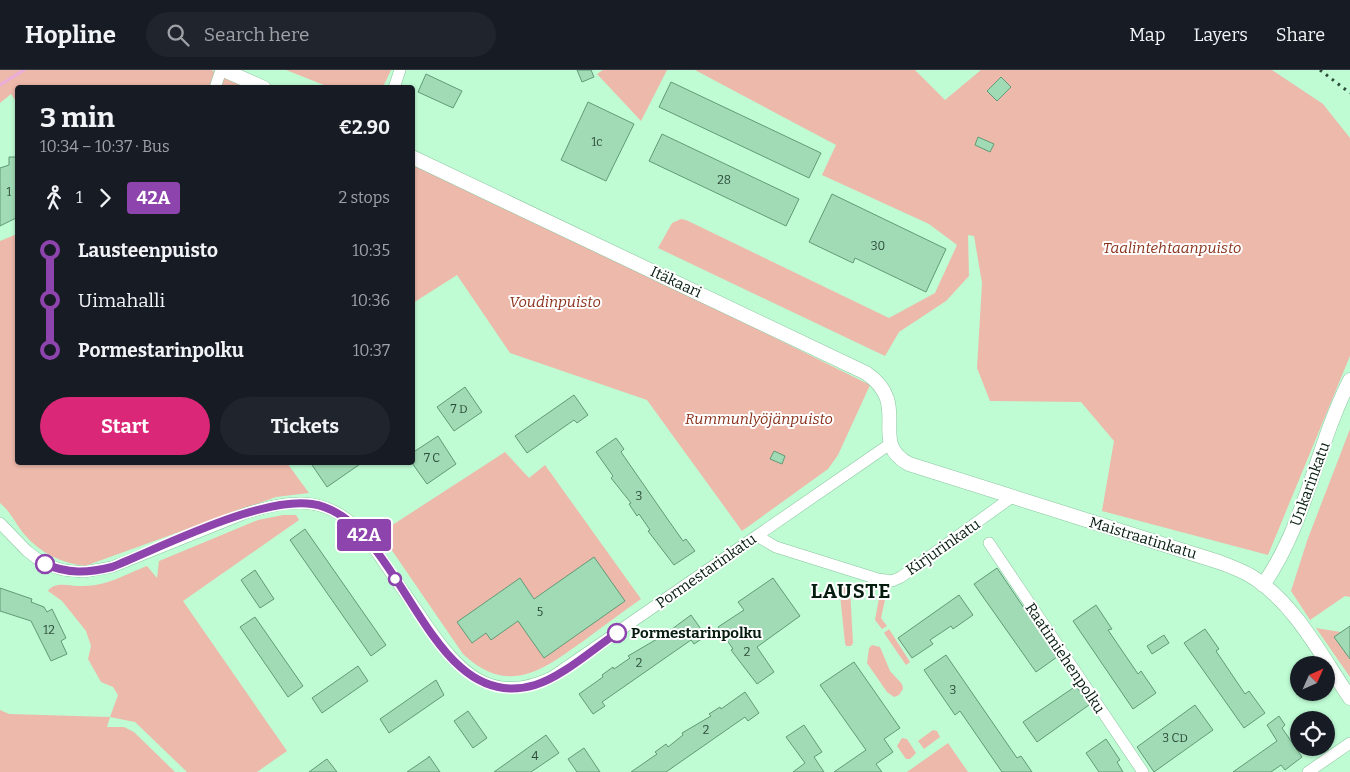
<!DOCTYPE html>
<meta charset="utf-8">
<style>
:root{--surface:#171b24;--page:#20242c;--text:#f1f3f6;--muted:#9ea1a6;--line:#363941;--accent:#db2777}
body{margin:0;font-family:Bitter,serif;background:var(--page);color:var(--text);height:100vh;display:flex;flex-direction:column;font-size:19px;white-space:nowrap}
*{box-sizing:border-box;margin:0}
p{font-size:16px;color:var(--muted)}
.icon{flex:none;width:28px;height:28px;fill:none;stroke:currentColor;stroke-width:2;stroke-linecap:round;stroke-linejoin:round}
.map{position:relative;flex:1;overflow:hidden}
.panel{position:absolute;left:15px;top:15px;width:400px;height:380px;display:flex;flex-direction:column;background:var(--surface);border-radius:5px;box-shadow:0 1px 4px #0004}
.panel>*{flex:none}
.badge{padding:0 10px;border-radius:4px;font-size:18px;line-height:32px}
.needle{width:32px;rotate:45deg}
.fabs{position:absolute;left:1290px;top:586px;display:grid;gap:10px}
.fabs a{display:grid;place-items:center;width:45px;height:45px;border-radius:50%;background:var(--surface);box-shadow:0 1px 4px #0004;font-size:25px}
.map>.badge{position:absolute;translate:-50% -50%;box-shadow:0 0 0 2px #fff}
.legs{display:flex;align-items:center;gap:8px;height:55px;padding:0 25px;font-size:16px}
.legs p{margin-inline-start:auto}
.head{display:flex;align-items:center;justify-content:space-between;height:85px;padding:0 25px}
h1{font-size:28px;font-weight:700;line-height:38px}
.primary-button{display:flex;gap:10px;margin-top:auto;padding:10px 25px}
.primary-button a{flex:1;height:58px;border-radius:30px;background:var(--accent);color:#fff;font-size:20px;font-weight:700;line-height:58px;text-align:center}
.primary-button a+a{background:var(--page);color:var(--text)}
ul{padding:0 25px;list-style:none}
li{display:flex;align-items:center;gap:18px;height:50px;font-size:19px}
li i{display:grid;place-items:center;width:8px;height:100%;margin:0 6px;background:currentColor}
li i::after{content:'';width:12px;height:12px;margin:-6px;border:4px solid;border-radius:50%;background:var(--surface)}
li p{margin-inline-start:auto}
li:first-child i{background:linear-gradient(#0000 50%,currentColor 0)}
li:last-child i{background:linear-gradient(currentColor 50%,#0000 0)}
header{display:flex;align-items:center;gap:30px;box-sizing:border-box;height:70px;padding:0 25px;background:var(--surface);border-bottom:1px solid var(--line)}
header strong{font-size:24px}
nav{display:flex;gap:28px;margin-inline-start:auto;font-size:18px}
.search{width:350px;height:45px;background:var(--page);display:flex;align-items:center;gap:12px;box-sizing:border-box;padding:0 18px;border-radius:28px;color:var(--muted);font-size:19px}
.map>svg:first-child{display:block}
</style>
<header>
<strong>Hopline</strong>
<div class="search"><svg class="icon" aria-label="search" viewBox="0 0 24 24"><circle cx="10" cy="10" r="6"/><path d="M15 15l6 6"/></svg>Search here</div>
<nav><a>Map</a><a>Layers</a><a>Share</a></nav>
</header>
<div class="map">
<svg width="1350" height="702" viewBox="0 0 1350 702">
<rect width="100%" height="100%" fill="#bffcd4"/>
<path fill="#edb9ab" d="M0,0H211L247,17L18,18L17,33L11,24L0,33Z
M286,0H391L383,17H329Z
M603,0H667L641,51L597,4Z
M695,0H915L945,30L981,0H1272L1323,34L1350,68V286L1268,485L1102,441L1114,371L1081,332L990,331L977,298L982,213L974,166L968,165L969,206L946,231L899,262L885,286L658,178L672,153L681,149L686,150L889,248L935,223L957,175L929,154L822,105L836,75Z
M413,95L658,210L870,315L838,385L828,399L742,461L647,330L510,283L457,205L413,233Z
M17,164L18,392L287,393L309,423L276,427L85,496C61,493 40,483 24,464C15,453 11,442 0,433V171Z
M1350,359V527L1345,526L1310,550L1291,521L1307,471Z
M505,382L529,408L545,395L641,529C621,543 602,557 582,572C541,601 508,626 463,584L380,463Z
M283,445H296L299,450L183,531L287,681L257,702H187L135,652L110,647L107,657H124L134,662L175,702H0V640L9,644L110,647L118,625L113,617L101,612L88,589L91,576L86,561L62,531L48,521C55,510 72,517 84,516C107,516 126,504 147,496L157,508L159,491L258,450Z
M839,515L850,519L853,573L851,576H846L845,573Z
M879,528L885,530L881,548L887,556L882,559L875,550Z
M1316,558L1341,562L1334,567L1350,589V607Z
M889,559L910,592L906,595L884,563Z
M872,575L880,577L890,601L902,614L903,619L899,625L894,627L887,622L867,593L869,578Z
M933,660L937,661L940,667L924,679L918,671Z
M902,668L907,669L916,683L910,689H906L897,676Z
M948,673L968,702H907Z"/>
<g fill="none" stroke-linecap="round" stroke-linejoin="round">
<path stroke="#eaacdb" stroke-width="3" d="M0,15L24,0"/>
</g>
<path fill="#a0dbb5" stroke="#619a76" d="M577,0H591L594,7L582,12Z
M426,4L462,21L453,38L418,22Z
M1001,7L1011,17L997,31L987,21Z
M671,12L821,83L809,108L659,37Z
M588,32L634,54L606,111L561,90Z
M662,64L799,129L786,156L649,91Z
M978,67L994,74L990,82L975,75Z
M9,87H18V147L0,156V98L9,95Z
M832,124L946,179L926,222L855,188L853,193L809,172Z
M465,317L482,342L454,361L437,337Z
M574,325L588,345L577,353L574,350L527,383L515,366Z
M438,366L456,394L427,414L412,393V383Z
M616,368L624,379L621,382L664,444L683,471L686,469L695,481L674,495L648,461L650,460L639,444L637,446L629,434L631,433L611,408L613,406L596,382Z
M774,381L785,386L782,394L770,389Z
M310,392H363L327,417Z
M305,459L386,575L371,586L290,470Z
M594,487L625,531L544,588L518,551L491,570L486,563L472,573L457,552L520,508L534,529Z
M997,498L1057,587L1036,602L974,514Z
M255,500L274,529L260,538L241,510Z
M773,508L800,546L757,577L774,602L757,614L731,580L733,579L718,557L744,540L738,532Z
M0,518L32,529L31,532L44,537L47,542L52,539L66,568L61,571L67,584L51,591L31,551L0,541Z
M959,525L973,545L953,559L951,556L930,570L933,574L912,588L898,568Z
M1096,535L1112,559L1108,560L1138,604L1141,601L1156,623L1133,639L1073,551Z
M691,545L706,566L694,574L691,570L602,632L605,636L593,644L579,624L603,607L602,605L613,597L614,599L630,588L628,586L657,569L655,567L666,560L668,562Z
M255,547L303,616L288,627L240,557Z
M1350,556V589L1334,567Z
M1205,559L1219,579L1216,581L1245,624L1249,621L1265,643L1244,658L1184,573Z
M1164,565L1169,573L1152,584L1147,576Z
M946,585L1017,688L1021,686L1032,702H1002L960,641L955,645L924,600Z
M854,592L900,658L884,669L893,682L876,694L882,702H834L866,680L820,615Z
M358,596L368,611L322,643L312,628Z
M436,610L444,625L389,663L380,649Z
M1076,616L1089,635L1037,672L1023,652Z
M745,622L759,643L748,651L745,647L666,702H631L657,684L655,682L666,674L668,677L683,665L682,663L711,646L709,644L720,637L721,639Z
M1195,635L1213,660L1154,702L1137,677Z
M468,641L487,668L473,678L454,651Z
M1279,646L1285,655L1282,658L1302,687L1285,700L1281,695L1271,702H1233L1277,671L1267,655Z
M804,655L822,682L814,687L824,702H793L805,693L786,667Z
M546,665L559,683L531,702H494Z
M1106,669L1120,690L1117,692L1123,702H1099L1086,683Z
M584,678L600,702H577L568,689Z
M429,686L440,702H407L429,687Z
M327,689L337,702H309L324,691Z"/>
<g fill="none" stroke-linecap="round" stroke-linejoin="round">
<defs>
<path id="minor" d="M215,18L221,0
M394,18L400,0
M0,453L27,481L43,493L63,500L83,502L112,497L246,443C271,436 298,428 324,437C352,446 366,467 382,490C396,511 411,531 425,552C458,600 490,637 552,607L890,374
M757,466L776,477L878,509L892,511L901,507L1012,427
M989,473L1143,702
M1308,702L1350,673"/>
<path id="tertiary" d="M224,0L264,18
M412,87L866,303C913,335 867,372 909,394L1219,492C1230,496 1241,500 1251,506C1295,533 1322,587 1350,628
M1263,515C1306,454 1316,376 1350,310"/>
</defs>
<use href="#minor" stroke="#8ac59f" stroke-width="12"/>
<use href="#tertiary" stroke="#8ac59f" stroke-width="15"/>
<use href="#minor" stroke="#fff" stroke-width="11"/>
<use href="#tertiary" stroke="#fff" stroke-width="14"/>
<path stroke="#2c4b38" stroke-width="3" stroke-dasharray="2.5 5" stroke-linecap="butt" d="M1320,0L1350,23"/>
</g>
<g fill="none" stroke-linecap="round" stroke-linejoin="round">
<defs>
<path id="line-1" d="M45,494C68,504 88,503 112,497C164,476 259,427 312,434C403,447 426,648 535,615C562,607 593,579 617,563"/>
</defs>
<use href="#line-1" stroke="#fff" stroke-width="11"/>
<use href="#line-1" stroke="#8e44ad" stroke-width="8"/>
</g>
<g fill="#fff" stroke="#8e44ad" stroke-width="2.5">
<circle cx="45" cy="494" r="9"/>
<circle cx="395" cy="509" r="6"/>
<circle cx="617" cy="563" r="9"/>
</g>
<g text-anchor="middle" dominant-baseline="central" stroke-width="4" stroke-linejoin="round" paint-order="stroke">
<g font-size="12" fill="#2c4c38">
<text x="597" y="72">1c</text>
<text x="724" y="110">28</text>
<text x="9" y="122">1</text>
<text x="878" y="176">30</text>
<text x="459" y="339">7 D</text>
<text x="432" y="388">7 C</text>
<text x="639" y="426">3</text>
<text x="540" y="542">5</text>
<text x="49" y="560">12</text>
<text x="747" y="582">2</text>
<text x="639" y="593">2</text>
<text x="953" y="620">3</text>
<text x="706" y="660">2</text>
<text x="1175" y="668">3 CD</text>
<text x="535" y="686">4</text>
</g>
<g font-size="15" font-style="italic" fill="#8b331c" stroke="#fff">
<text x="1172" y="178">Taalintehtaanpuisto</text>
<text x="555" y="232">Voudinpuisto</text>
<text x="759" y="349">Rummunlyöjänpuisto</text>
</g>
<g font-size="15" fill="#051c0f" stroke="#fff">
<text transform="translate(676 212) rotate(25)">Itäkaari</text>
<text transform="translate(1310 414) rotate(-70)">Unkarinkatu</text>
<text transform="translate(1143 468) rotate(17)">Maistraatinkatu</text>
<text transform="translate(943 477) rotate(-35)">Kirjurinkatu</text>
<text transform="translate(706 501) rotate(-35)">Pormestarinkatu</text>
<text transform="translate(1065 588) rotate(56)">Raatimiehenpolku</text>
</g>
<g font-size="15" font-weight="bold" fill="#051c0f" stroke="#fff" text-anchor="start">
<text x="631" y="563">Pormestarinpolku</text>
</g>
<g font-size="20" font-weight="bold" letter-spacing="1" fill="#051c0f" stroke="#fff">
<text x="851" y="521">LAUSTE</text>
</g>
</g>
</svg>
<div class="fabs">
<a><svg class="needle" viewBox="-14 -14 28 28"><path d="M0-13l5 13h-10z" fill="#e53935"/><path d="M0 13l5-13h-10z" fill="#9ea1a6"/></svg></a>
<a><svg class="icon" aria-label="locate" viewBox="0 0 24 24"><circle cx="12" cy="12" r="6"/><path d="M12 2v4M12 18v4M2 12h4M18 12h4"/></svg></a>
</div>
<b class="badge" style="left:364px;top:465px;background:#8e44ad;color:#fff">42A</b>
<section class="panel">
<div class="head"><div><h1>3 min</h1><p>10:34 – 10:37 · Bus</p></div><b>€2.90</b></div>
<div class="legs"><svg class="icon" aria-label="walk" viewBox="0 0 24 24"><circle cx="13" cy="4" r="2"/><path d="M13 8l-2 6 4 7M11 14l-3 7M7 12l3-4h3l4 4"/></svg>1<svg class="icon" aria-label="forward" viewBox="0 0 24 24"><path d="M9 5l7 7-7 7"/></svg><b class="badge" style="background:#8e44ad;color:#fff">42A</b><p>2 stops</p></div>
<ul>
<li><i style="color:#8e44ad"></i><b>Lausteenpuisto</b><p>10:35</p></li>
<li><i style="color:#8e44ad"></i><span>Uimahalli</span><p>10:36</p></li>
<li><i style="color:#8e44ad"></i><b>Pormestarinpolku</b><p>10:37</p></li>
</ul>
<div class="primary-button"><a>Start</a><a>Tickets</a></div>
</section>
</div>
